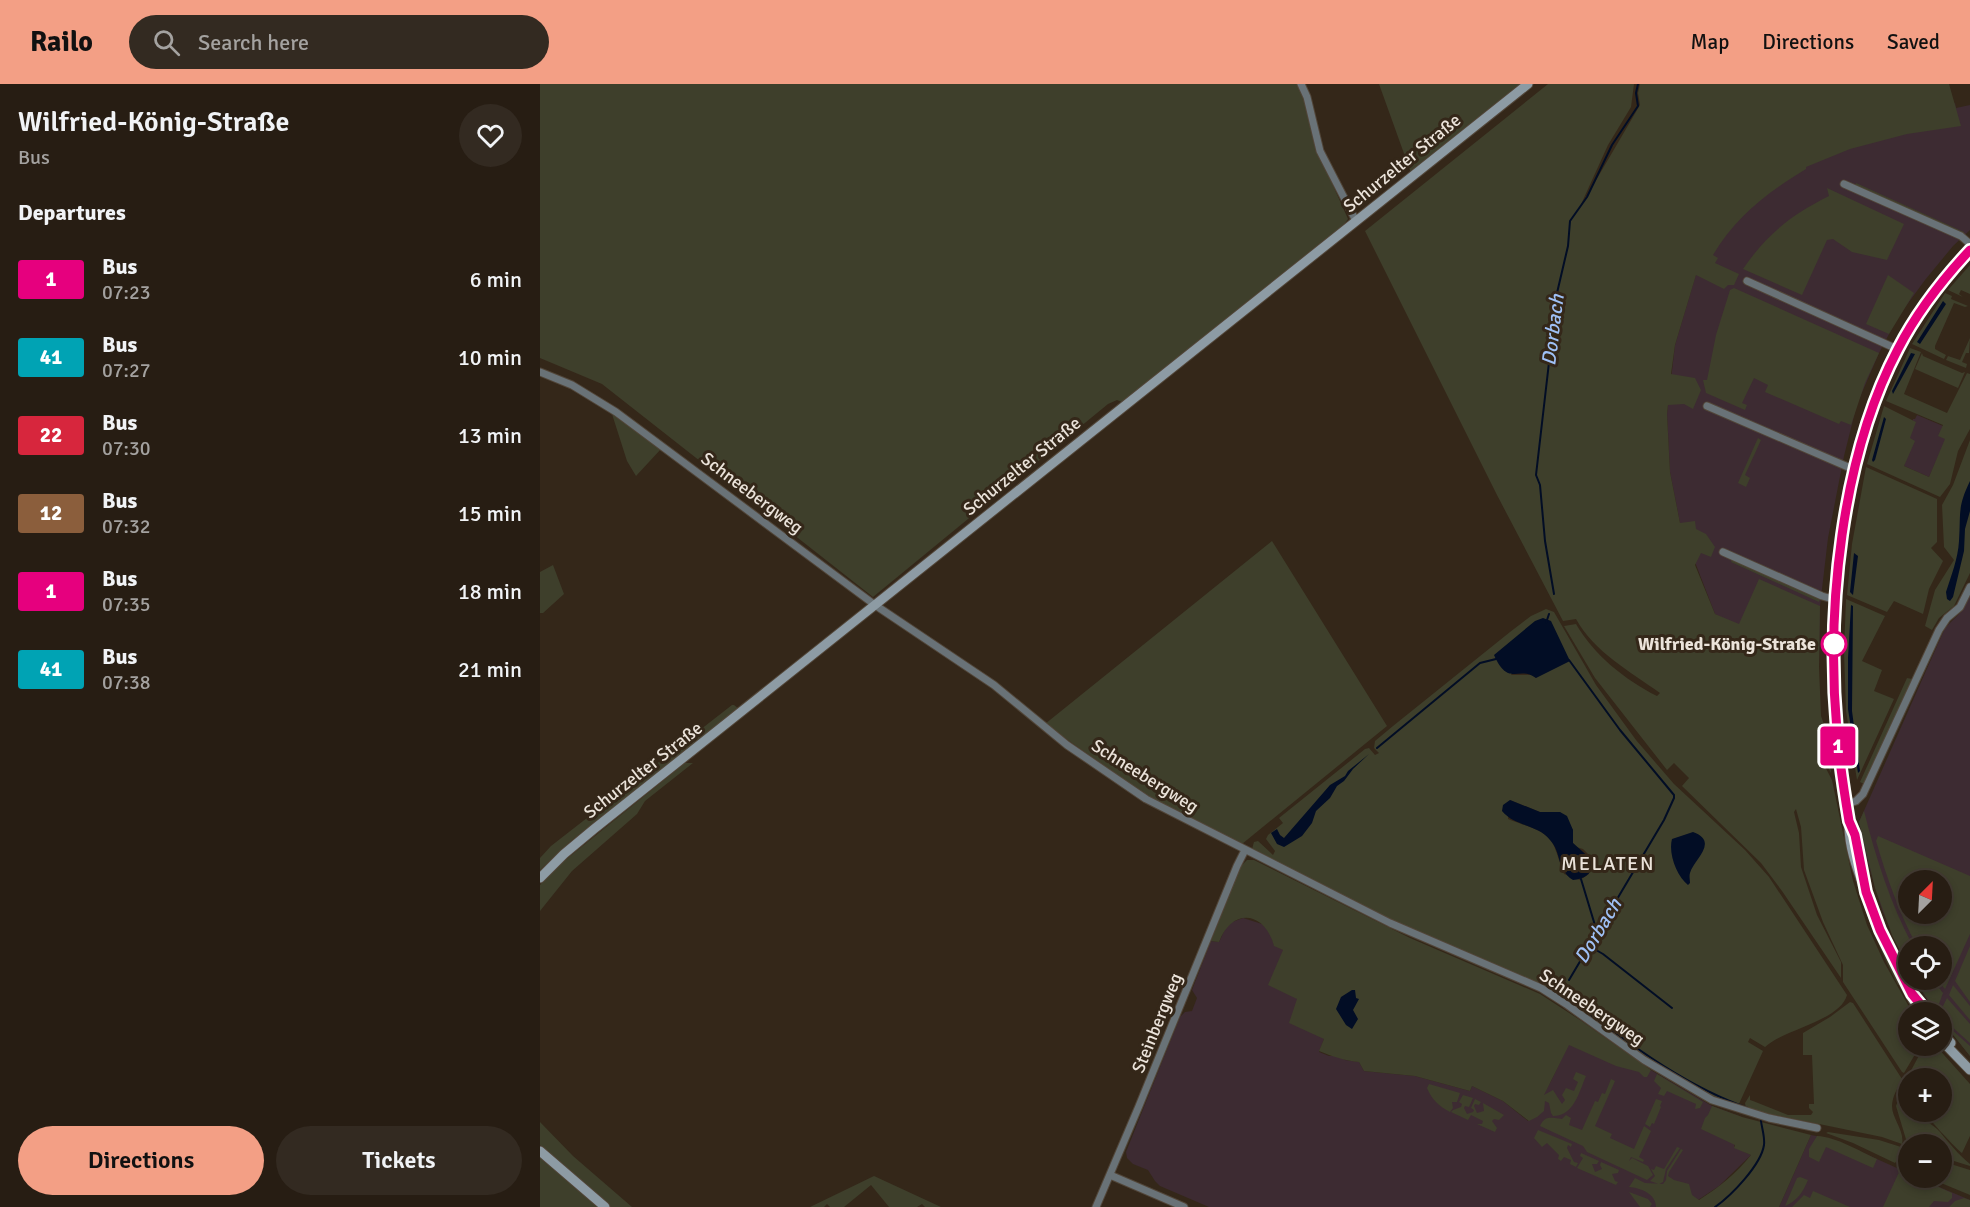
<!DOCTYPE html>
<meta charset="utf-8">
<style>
:root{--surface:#271d13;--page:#332a21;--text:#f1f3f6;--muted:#a4a2a0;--line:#433b33;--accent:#f39f85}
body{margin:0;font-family:Signika,sans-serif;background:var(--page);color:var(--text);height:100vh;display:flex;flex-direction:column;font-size:22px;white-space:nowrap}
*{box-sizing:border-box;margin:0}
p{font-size:20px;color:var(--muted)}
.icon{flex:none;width:33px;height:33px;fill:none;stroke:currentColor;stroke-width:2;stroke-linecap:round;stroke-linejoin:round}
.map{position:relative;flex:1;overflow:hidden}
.panel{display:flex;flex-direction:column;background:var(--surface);width:540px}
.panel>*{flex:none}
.badge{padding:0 12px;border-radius:4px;font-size:21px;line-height:39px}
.needle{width:39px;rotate:24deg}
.buttons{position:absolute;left:1358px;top:786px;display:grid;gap:12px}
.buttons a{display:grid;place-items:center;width:54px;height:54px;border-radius:50%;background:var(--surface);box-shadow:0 3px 9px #0003,0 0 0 2px var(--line);font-size:30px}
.map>.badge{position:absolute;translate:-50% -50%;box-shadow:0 0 0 3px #fff}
h2{padding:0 18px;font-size:22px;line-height:54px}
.round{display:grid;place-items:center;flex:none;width:63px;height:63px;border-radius:32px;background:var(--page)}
.headline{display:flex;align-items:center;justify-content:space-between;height:102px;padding:0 18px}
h1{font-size:28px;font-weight:600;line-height:45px}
.cta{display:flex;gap:12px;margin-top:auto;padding:12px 18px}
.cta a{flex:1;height:69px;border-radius:36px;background:var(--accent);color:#111;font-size:24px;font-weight:600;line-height:69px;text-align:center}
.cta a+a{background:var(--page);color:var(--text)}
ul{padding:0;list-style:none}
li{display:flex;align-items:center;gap:18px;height:78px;padding:0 18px}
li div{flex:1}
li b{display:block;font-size:22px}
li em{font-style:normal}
li .badge{min-width:66px;font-weight:700;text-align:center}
header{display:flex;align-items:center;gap:36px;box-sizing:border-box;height:84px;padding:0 30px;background:var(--accent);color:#111}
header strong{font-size:28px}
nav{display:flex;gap:33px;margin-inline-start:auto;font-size:21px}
.search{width:420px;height:54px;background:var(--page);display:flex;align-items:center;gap:15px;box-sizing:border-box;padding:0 21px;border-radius:33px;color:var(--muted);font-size:22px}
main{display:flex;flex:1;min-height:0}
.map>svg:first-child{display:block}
</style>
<header>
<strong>Railo</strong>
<div class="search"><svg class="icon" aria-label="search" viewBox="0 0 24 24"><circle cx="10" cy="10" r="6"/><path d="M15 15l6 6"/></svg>Search here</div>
<nav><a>Map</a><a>Directions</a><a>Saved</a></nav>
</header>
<main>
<section class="panel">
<div class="headline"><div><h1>Wilfried-König-Straße</h1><p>Bus</p></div><a class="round"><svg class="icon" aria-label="heart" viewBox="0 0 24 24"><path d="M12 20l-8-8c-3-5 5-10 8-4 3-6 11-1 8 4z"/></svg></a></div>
<h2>Departures</h2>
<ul>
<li><span class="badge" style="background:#e6007e;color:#fff">1</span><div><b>Bus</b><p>07:23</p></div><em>6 min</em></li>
<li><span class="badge" style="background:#00a3b4;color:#fff">41</span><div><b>Bus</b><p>07:27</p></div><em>10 min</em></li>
<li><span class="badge" style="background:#d7263d;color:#fff">22</span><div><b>Bus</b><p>07:30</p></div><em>13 min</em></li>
<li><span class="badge" style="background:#8b5e3c;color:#fff">12</span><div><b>Bus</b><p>07:32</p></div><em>15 min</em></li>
<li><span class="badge" style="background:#e6007e;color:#fff">1</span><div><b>Bus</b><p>07:35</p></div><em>18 min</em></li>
<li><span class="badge" style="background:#00a3b4;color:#fff">41</span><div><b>Bus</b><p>07:38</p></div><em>21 min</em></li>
</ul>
<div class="cta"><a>Directions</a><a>Tickets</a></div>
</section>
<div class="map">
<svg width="1430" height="1123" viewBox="0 0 1430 1123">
<rect width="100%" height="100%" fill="#342719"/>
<path fill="#3d2b32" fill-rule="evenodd" d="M1415,19L1416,24L1430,21V146L1413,162L1385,196L1358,233L1339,269L1317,320L1304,372L1288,454L1280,522L1279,583L1175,530L1140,439L1130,388L1127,330L1135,261L1157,187L1197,127L1262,77Z
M1377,331L1403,342L1406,355L1389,393L1364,382L1373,335H1375Z
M1430,511V972L1401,935V928H1395L1375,896H1401V862H1368V883L1342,826L1329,782L1319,738L1405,544L1421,528ZM1368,796H1401V830H1368Z
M703,834L722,840L730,846L734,861L743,866L757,915L784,955L779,968L789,972H799L805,976L819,978L824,987L875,992L930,1007L932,1002L963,1017L988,1037L1011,997L1040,936L1109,985L1172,1022L1202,1033L1194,1063L1211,1071L1179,1102L1158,1116L1117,1123H669L620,1102L615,1097L608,1086L593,1080L587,1074L586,1068L640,933L645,928L652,927L657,914L652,906L671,857L679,858L686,843L692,838Z
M1271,1051L1287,1054L1308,1062L1368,1089V1094H1378L1430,1116V1123H1239Z"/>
<path fill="#3e3f2b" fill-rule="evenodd" d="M0,0H758L764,10L778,68L808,135L802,143L761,175L584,319L577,316L568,320L333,513L62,300L0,274Z
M839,0H980L871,89Z
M1008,0H1094L1091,23L1068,61L1038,127L1100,21L1098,9L1100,0H1409L1421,42L1367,50L1310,65L1266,83V85C1228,108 1196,132 1173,171L1178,174L1175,179L1199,190L1194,201H1188L1184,205L1156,191L1135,261L1131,290L1155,294L1161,306L1153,325L1144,320L1128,321L1127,330L1130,388L1140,439L1155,437L1156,445L1166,450L1175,463L1171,473L1161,469L1155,481L1175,530L1199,540L1219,495L1280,522L1279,583L1281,632L1287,649L1291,689L1281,670L1279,671L1292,696L1313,797L1327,841L1344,878L1372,928H1368V962H1380L1364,989L1362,988L1303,898V881L1283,838L1264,786L1261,743L1256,725L1254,728L1259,749L1261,783L1277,831L1301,878V894L1242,807L1221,779L1142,702L1149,694L1134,679L1127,686L1055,594L1024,542L1036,540C1054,571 1085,596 1117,612L1120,609C1091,588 1054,568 1036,535L1023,537L957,411L825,147Z
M1316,99L1424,148L1423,150L1315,102Z
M1287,104L1364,140L1347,176L1312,168L1293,155L1287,156L1262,211L1203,185C1227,150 1251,131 1289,112Z
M1430,181V210L1421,206L1419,210L1423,213L1408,206Z
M1348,191L1374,209L1349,250L1326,240Z
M1194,204L1339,269L1325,299L1311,341L1301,337L1299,340L1225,308L1228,301L1214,294L1202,319L1207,321L1205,326L1166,309L1163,296H1167L1176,251L1190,206Z
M1405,209L1412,212L1411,215L1428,222L1425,223L1414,219L1395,262V265L1406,271L1404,275L1372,260Z
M1430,254L1429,269H1426L1422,278L1427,280L1426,284L1406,276L1408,272L1420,276Z
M1370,264L1381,268L1364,310L1407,329L1427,289L1430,290V345L1418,367L1410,400L1400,413L1327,380L1344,322L1376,338L1370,354L1375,357L1364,382L1389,393L1405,355L1398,352L1403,341L1346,317Z
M1382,269L1383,272L1422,289L1425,288L1418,304L1375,285Z
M72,330L121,365L96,392L87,377Z
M1218,354L1221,356L1205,391L1210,394L1206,403L1198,399Z
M1430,356V489L1414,522L1399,534L1392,546L1385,542L1395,506L1414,476L1404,463L1402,421L1413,401Z
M1326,383L1397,415V458L1391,464L1403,477L1389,505L1383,530L1354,517L1347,528L1307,511L1312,460Z
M732,457L847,642L702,760L609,713L505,640Z
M1192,476L1280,515L1279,518L1191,478Z
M13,481L24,510L3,529H0V488Z
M1306,515L1345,532L1322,577L1342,586L1334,607L1354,615L1317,696L1306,627L1304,567Z
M1006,525L1014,528L1056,601L1096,656L1134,700L1205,766L1229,793L1307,911C1300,937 1244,945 1225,963L1210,954L1208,958L1223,967L1198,1022C1129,998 1072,946 1012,907L1013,904L1024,902L1025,899L1018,898L1003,902L854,837L712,765L714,758L718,757L733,771L735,767L726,755L728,751L743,739L739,734L825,665L829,664L835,671L839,669L834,664L835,657L853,642L970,548L991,532ZM1005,536L1011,537L996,594L992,591H971ZM970,716L1000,728H1020L1033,746V759L1036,763L1043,765L1049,771V790L1040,796L1024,790C1020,781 1018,771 1014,762C1007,745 984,742 968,735Z
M1367,594L1372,595L1324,700L1320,698Z
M192,621H194L199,625L31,757L0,786V774L11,762Z
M145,679H153L105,717L97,730L32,787L0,827V801L13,786Z
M1296,700H1297C1308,770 1325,838 1360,900L1358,901C1324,836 1307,773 1296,700Z
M1324,727C1336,774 1350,819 1373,862H1368V883L1352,851L1335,804L1319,738Z
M1338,752L1430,792V850L1405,905L1397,896H1401V862H1377C1359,829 1347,794 1336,757ZM1368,796H1401V830H1368Z
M1029 779a8 8 0 1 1 16 0a8 8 0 1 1-16 0Z
M707,776H714L870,854L1000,910L1040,936L1111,986L1107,993H1104L1099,988L1076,982L1029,961L1004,1011L1013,1006L1022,1020L1025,1016L1022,1011L1026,1004L1034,1007L1038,998L1033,995L1036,988L1046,992C1039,1008 1034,1032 1013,1032L1011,1029L1009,1019L1005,1017L1004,1027L997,1033L989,1037L963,1017L932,1002L930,1007L875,992L824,987L819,978C806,977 791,972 779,967L784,955L749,939L757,915L728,901L743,866L734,862C725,827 692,823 679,858L671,857L701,782Z
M1430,862V918L1415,897Z
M1375,896H1393L1403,909L1396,928Z
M1413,901L1430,922V936L1409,911Z
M1407,914L1430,940V959L1401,933L1400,928Z
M1310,918L1313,919L1362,995C1358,1003 1352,1013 1352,1022C1352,1035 1365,1047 1362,1060L1342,1053L1206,1025L1205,1019L1210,1011V1016L1213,1017L1248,1031H1271L1273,1028L1269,1024V1020H1274L1272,971H1263V949L1290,933Z
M1402,937L1430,962V972Z
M1384,962H1396L1430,1000V1052L1422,1069C1416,1065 1388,1034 1384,1028H1401V994H1368V1000L1366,996Z
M1117,990L1163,1018L1160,1024L1155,1025L1156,1020L1127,1007L1124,1012L1118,1010L1121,1004L1114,997Z
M1071,995L1075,997L1055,1042L1072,1050L1070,1054L1094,1065L1104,1042L1111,1047L1099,1073L1104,1076L1103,1078L1091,1073L1089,1077L1092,1074L1108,1082L1113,1091L1107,1096L1047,1068L1043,1062L1000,1042C1005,1031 1012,1034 1022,1035L1026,1031L1031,1034L1029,1041L1042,1046L1055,1017L1058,1018L1062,1009L1065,1010Z
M1365,999L1368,1004V1028H1381C1385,1039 1393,1040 1400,1048C1410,1060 1418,1070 1430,1080V1082L1401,1073V1060L1368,1062L1356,1022Z
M889,1000L920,1009L917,1018H912L913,1024L910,1028C899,1022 892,1016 887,1004Z
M923,1011L933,1014L929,1023L925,1022L924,1024L927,1030L933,1028L934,1026L931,1024L935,1015L941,1018L939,1021L935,1020L934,1022L937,1029L944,1027L943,1019L964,1031L959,1036L954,1035L952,1037L957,1044L955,1048L937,1040H942L943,1037L931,1031L928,1036L911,1028L913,1026L921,1023L922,1020L919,1018Z
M1116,1015L1122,1017L1120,1022L1121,1023L1114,1040L1112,1039L1110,1043L1105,1040Z
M1172,1022L1202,1033L1271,1051L1239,1123H1116C1116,1110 1101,1104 1089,1103L1095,1094L1105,1099L1123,1100L1126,1096L1127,1087L1141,1065L1143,1066L1129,1088L1128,1092L1134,1096L1149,1100L1152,1111L1159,1116C1178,1104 1197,1089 1211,1071L1194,1064L1195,1061L1161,1045L1165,1034L1168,1031Z
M0,1038L33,1072L92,1123H70L0,1061Z
M998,1046L1032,1060L1031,1063L1028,1061L1027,1064L1034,1078L1038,1079L1036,1083L1030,1080L1031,1076L1024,1073L1021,1077L1018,1075L1019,1071L1007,1059L1002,1063L994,1054Z
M1288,1048L1339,1056L1361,1063V1071L1355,1079L1313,1059L1286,1049Z
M1277,1052C1297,1053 1319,1067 1337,1075L1333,1084L1286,1063L1279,1078L1269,1073V1065Z
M1137,1063L1140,1064L1126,1085L1123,1098L1119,1100L1110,1097L1115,1092L1111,1085L1114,1086L1116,1082L1124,1085Z
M1041,1069L1059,1077L1057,1080H1052L1055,1088L1062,1085L1060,1081L1061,1078L1079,1086L1078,1089L1072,1090L1075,1097L1078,1098L1076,1101L1037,1084L1043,1074L1040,1072Z
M0,1073L3,1076L59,1123H0Z
M1401,1077L1430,1086V1111L1389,1094H1401Z
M1360,1086L1368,1089V1094H1378L1412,1109V1114L1408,1118L1394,1117L1389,1123H1343Z
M334,1092L401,1123H385L382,1120L377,1123H349L331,1101L304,1123H290L287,1120L284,1123H270Z
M1260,1093L1268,1096C1263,1108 1257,1117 1245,1122L1257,1094Z
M1273,1107L1310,1123H1252L1264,1111L1270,1114Z
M1089,1108L1108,1115L1112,1120L1110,1123H1100Z
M1424,1114L1430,1116V1123H1409L1415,1117Z"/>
<path fill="#020d25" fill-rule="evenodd" d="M1403,217L1406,220L1380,260L1377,258Z
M1371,269L1375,270L1353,310L1352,307Z
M1344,333L1346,335L1335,376L1333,378L1332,376Z
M1430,397V427L1425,445L1424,467L1413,513L1410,517L1407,515L1406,508C1411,492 1418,475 1419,457C1421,429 1417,424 1430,397Z
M1314,469L1318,472L1313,511L1310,508Z
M1311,521L1313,522L1312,627L1320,687L1318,689L1308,625V574Z
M1003,534L1011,537L1030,577L996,594C978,581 969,604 954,571L995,537Z
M829,670L813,685L804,697L797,702L790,714L776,727L772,739L762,752L744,763L737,760L731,749L737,745L740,751L744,754L790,701L805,692L808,687Z
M970,716L1000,728H1020L1027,732L1033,746V759L1052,776C1054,789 1045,795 1033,796C1016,785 1022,769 1010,756C998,740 975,743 962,727L963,721ZM1037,771L1045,776V782L1038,787L1031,786L1030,777L1032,773Z
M1153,748C1180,758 1153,776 1150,789C1149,792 1150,796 1150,799L1148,801C1137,792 1128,770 1132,755Z
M812,906H815L816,914L819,915L813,926L818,935L812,945L806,941L796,925L801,913Z"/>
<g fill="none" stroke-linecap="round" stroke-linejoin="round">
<path stroke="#020d25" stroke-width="2" d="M1014,510L1005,457L1000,401L996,391L1017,209L1028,162L1030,137L1047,113L1072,61L1098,22L1096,9L1098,0
M1006,539L1009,530
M837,664L940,579L956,575
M1041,795L1057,848
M1049,862L1063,870L1132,924
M1029,896L1124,736L1134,714V711L1080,646L1029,576
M1024,904L1022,910C1080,952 1139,1000 1208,1024
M1175,1123C1191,1112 1221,1081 1224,1061C1225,1053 1222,1045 1221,1037"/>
<defs>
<path id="street" d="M761,0L767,13L780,67L816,137
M1304,100L1421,152L1430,160
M1207,197L1357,265
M0,288L32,301L76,328L335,521L454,601L527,661L606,715L850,839L1001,904L1026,920L1104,976L1172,1016L1229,1034L1277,1044
M1167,322L1315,386
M1183,468L1282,512L1296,516
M1307,720L1316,717L1323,710L1399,546L1407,534L1420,523L1430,503
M570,1091L644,1123
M556,1123L599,1022L697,782L705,766"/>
<path id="secondary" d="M1310,739L1319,769
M0,794L24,770L54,745L988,0
M1380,928C1358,891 1341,850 1326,809C1317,785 1308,762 1309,737C1305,707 1299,677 1297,647C1286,530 1300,383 1352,277C1372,236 1399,199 1430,166
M1401,947L1411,959
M1401,956L1430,986
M0,1067L65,1123"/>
</defs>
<use href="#street" stroke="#514538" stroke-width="9"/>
<use href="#secondary" stroke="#514538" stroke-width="11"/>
<use href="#street" stroke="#697277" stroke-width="7"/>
<use href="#secondary" stroke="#8d9ba4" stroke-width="9"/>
</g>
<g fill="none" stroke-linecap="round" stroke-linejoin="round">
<defs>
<path id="line" d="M1387,928L1372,910L1340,846L1326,808L1315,751L1309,737C1304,707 1299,677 1297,647C1286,526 1301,373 1358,265C1377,228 1402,196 1430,166"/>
</defs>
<use href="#line" stroke="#fff" stroke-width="14"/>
<use href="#line" stroke="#e6007e" stroke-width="9"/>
</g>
<circle fill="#fff" stroke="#e6007e" stroke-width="3" cx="1294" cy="560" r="12"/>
<g text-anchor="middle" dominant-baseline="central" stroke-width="6" stroke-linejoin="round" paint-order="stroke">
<g font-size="18" fill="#ebe3da" stroke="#342719">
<text transform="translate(862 79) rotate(-39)">Schurzelter Straße</text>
<text transform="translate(482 382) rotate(-39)">Schurzelter Straße</text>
<text transform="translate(212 409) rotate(37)">Schneebergweg</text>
<text transform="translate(103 686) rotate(-38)">Schurzelter Straße</text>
<text transform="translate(605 692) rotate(32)">Schneebergweg</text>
<text transform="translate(1052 923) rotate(34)">Schneebergweg</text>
<text transform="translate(617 939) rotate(-68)">Steinbergweg</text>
</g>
<g font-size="18" font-weight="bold" fill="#ebe3da" stroke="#342719" text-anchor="end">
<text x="1276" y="560">Wilfried-König-Straße</text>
</g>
<g font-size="20" font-style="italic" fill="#9fc0f5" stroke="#342719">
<text transform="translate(1013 246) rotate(-83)">Dorbach</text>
<text transform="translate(1058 847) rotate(-59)">Dorbach</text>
</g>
<g font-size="20" letter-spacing="1.5" fill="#ebe3da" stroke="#342719">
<text x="1068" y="779">MELATEN</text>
</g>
</g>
</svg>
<div class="buttons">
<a><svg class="needle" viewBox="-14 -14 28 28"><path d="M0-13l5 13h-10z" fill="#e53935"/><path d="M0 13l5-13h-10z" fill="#a4a2a0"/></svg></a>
<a><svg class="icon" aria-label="locate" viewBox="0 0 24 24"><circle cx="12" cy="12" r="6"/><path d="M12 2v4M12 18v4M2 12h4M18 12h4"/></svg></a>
<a><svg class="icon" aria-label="layers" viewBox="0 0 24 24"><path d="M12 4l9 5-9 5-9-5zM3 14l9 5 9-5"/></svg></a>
<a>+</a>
<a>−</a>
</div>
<b class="badge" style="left:1298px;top:662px;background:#e6007e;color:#fff">1</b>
</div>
</main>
